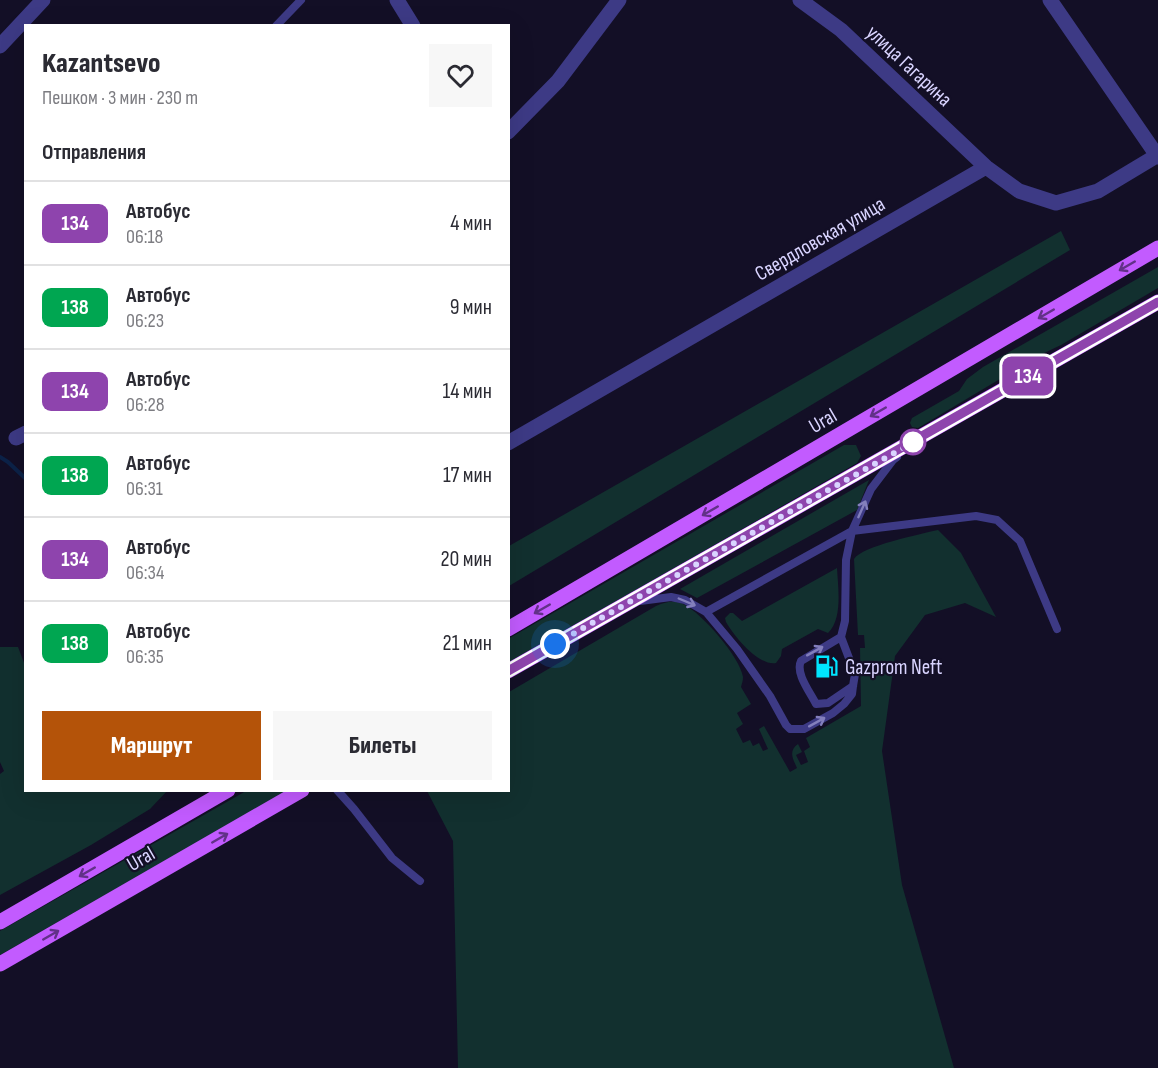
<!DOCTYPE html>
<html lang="ru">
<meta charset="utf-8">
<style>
:root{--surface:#fff;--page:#f7f7f7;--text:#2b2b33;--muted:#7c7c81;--line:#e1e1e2;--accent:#b45309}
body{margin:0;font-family:"Sofia Sans Condensed",sans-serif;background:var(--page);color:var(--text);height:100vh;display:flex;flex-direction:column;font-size:22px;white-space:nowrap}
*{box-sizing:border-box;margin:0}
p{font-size:20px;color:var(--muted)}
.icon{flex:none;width:33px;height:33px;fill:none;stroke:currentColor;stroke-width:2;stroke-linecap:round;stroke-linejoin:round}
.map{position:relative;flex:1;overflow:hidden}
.side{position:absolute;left:24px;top:24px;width:486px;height:768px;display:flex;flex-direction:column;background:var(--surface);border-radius:0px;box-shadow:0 6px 24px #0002}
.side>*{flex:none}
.badge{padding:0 12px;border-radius:9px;font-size:21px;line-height:39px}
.you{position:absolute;width:30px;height:30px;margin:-15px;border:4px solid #fff;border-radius:50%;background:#1a73e8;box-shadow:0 0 0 9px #1a73e833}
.map>.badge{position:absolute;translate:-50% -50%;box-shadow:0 0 0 3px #fff}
h2{padding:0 18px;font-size:22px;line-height:54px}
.round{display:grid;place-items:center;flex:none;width:63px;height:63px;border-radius:0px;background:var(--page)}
.headline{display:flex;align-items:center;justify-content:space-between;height:102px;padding:0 18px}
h1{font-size:28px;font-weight:800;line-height:45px}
.action{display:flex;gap:12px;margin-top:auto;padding:12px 18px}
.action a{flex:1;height:69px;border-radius:0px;background:var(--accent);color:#fff;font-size:24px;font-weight:800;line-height:69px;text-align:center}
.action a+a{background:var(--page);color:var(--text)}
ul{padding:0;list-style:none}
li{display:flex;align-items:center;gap:18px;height:84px;padding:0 18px;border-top:2px solid var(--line)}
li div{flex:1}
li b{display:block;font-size:22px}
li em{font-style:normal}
li .badge{min-width:66px;font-weight:700;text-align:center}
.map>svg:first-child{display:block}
</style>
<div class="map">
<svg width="1158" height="1068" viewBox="0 0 1158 1068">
<rect width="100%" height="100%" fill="#130f26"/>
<path fill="#12302f" d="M1061,231L1070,250L509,586V546Z
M1158,267V288L1061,345L1042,354L918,428L912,427L910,423L912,418L959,391L967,379L983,367Z
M844,445H856L861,456L857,463L509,663L508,639Z
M869,480L857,510L697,598L680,589Z
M938,530L961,553L996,617L965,603L925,615L895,656L882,751L902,885L954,1068H458L453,841L427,791L508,790L509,692L656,606C665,602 674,600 683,604C702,613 740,657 743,677C743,681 742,683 741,687L751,704L737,713L743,724L736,729L743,743L750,740L753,746L759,743L763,751L768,749L759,729L764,726L790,772L797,768C793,759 788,751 798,744L802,752L796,755L801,765L808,762L804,751L810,747L806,738L861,706L860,648H865L864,635H858L854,559C862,546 921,534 938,530Z
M837,568C838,587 843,619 828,633L818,629L782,649L781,656L776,663C758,666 734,636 726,622L725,618L730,613H733L742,621Z
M0,647H18L26,668V790L167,791L150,809L91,845L0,895V774L4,771L0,762Z
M246,791H287L0,955V931Z"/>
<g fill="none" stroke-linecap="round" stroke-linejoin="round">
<path stroke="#0c2248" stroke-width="4" d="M0,457L8,462L26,479"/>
<path stroke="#3d3a85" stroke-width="8" d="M276,26L301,0
M640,601L671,597L685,600L706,612L737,649L770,696L786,725L790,729H804L833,713L844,704L852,694L853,686L855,674L841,637L845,621L846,560L852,531L871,489L893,460L897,457
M706,612L852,531L976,516L997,520L1020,541L1057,629
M841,637L801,661C795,673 810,692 816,704L828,703L853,686
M337,790L354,809L392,858L420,881"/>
<path stroke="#3d3a85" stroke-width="15" d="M397,0L413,26
M800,0L841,30L986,167L1019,191L1056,203L1098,191L1158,155
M1050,0L1158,157
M0,46L43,0
M508,132L558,81L619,0
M16,438L26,433
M508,443L986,167"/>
<path stroke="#c25bff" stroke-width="15" d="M508,629L1158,248
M508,671L1158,302
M0,922L228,790
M0,964L302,790"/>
</g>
<defs><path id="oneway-shaft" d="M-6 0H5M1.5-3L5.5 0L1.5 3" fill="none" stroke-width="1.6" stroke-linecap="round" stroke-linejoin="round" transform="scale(1.5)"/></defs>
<g stroke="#623188">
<use href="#oneway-shaft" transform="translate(1127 266) rotate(150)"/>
<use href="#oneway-shaft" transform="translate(1046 314) rotate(150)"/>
<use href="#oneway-shaft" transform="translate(878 412) rotate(150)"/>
<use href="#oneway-shaft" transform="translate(710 511) rotate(150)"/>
<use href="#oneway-shaft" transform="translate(542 609) rotate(150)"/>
<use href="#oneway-shaft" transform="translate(220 838) rotate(-30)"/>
<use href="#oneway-shaft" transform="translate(87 872) rotate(150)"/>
<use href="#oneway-shaft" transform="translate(51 935) rotate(-30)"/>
</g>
<g stroke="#837fbc">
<use href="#oneway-shaft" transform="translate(862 509) rotate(-66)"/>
<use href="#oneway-shaft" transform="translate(687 602) rotate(23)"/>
<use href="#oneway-shaft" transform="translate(815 651) rotate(-29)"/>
<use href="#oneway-shaft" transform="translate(817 722) rotate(-29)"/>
</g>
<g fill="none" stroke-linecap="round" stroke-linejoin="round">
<defs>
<path id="line" d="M508,671L1158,302"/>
</defs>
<use href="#line" stroke="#fff" stroke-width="14"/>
<use href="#line" stroke="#8e44ad" stroke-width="9"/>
<path stroke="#d9d4ff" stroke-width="6" stroke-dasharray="0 10.8" d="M555,644L919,439L913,442"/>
</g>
<defs>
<symbol id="fuel-bare" viewBox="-9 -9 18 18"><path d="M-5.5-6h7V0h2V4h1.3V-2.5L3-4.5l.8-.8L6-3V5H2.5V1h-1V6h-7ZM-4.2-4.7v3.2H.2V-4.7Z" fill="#00e5ff" stroke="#130f26" stroke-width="2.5" paint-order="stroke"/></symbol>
</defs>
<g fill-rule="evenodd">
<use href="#fuel-bare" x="810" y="650" width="33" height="33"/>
</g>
<circle fill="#fff" stroke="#8e44ad" stroke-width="3" cx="913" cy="442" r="12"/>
<g text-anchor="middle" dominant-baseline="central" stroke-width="4.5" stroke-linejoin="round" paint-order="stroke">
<g font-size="21" fill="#d9d4ff" stroke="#130f26">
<text transform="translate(909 66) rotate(43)">улица Гагарина</text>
<text transform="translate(820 239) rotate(-30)">Свердловская улица</text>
<text transform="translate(823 421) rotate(-30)">Ural</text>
<text transform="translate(141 859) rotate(-30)">Ural</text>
</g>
<g font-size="21" fill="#d9d4ff" stroke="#130f26" text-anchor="start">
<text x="845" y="667">Gazprom Neft</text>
</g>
</g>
</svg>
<div class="you" style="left:555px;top:644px"></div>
<b class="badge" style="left:1028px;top:376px;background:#8e44ad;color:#fff">134</b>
<section class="side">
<div class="headline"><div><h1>Kazantsevo</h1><p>Пешком · 3 мин · 230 m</p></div><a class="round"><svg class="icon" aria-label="heart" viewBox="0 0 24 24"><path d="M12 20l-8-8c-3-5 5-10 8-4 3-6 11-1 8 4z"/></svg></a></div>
<h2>Отправления</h2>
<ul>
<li><span class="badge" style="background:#8e44ad;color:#fff">134</span><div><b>Автобус</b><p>06:18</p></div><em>4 мин</em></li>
<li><span class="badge" style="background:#00a651;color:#fff">138</span><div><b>Автобус</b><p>06:23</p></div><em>9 мин</em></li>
<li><span class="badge" style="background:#8e44ad;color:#fff">134</span><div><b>Автобус</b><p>06:28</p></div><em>14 мин</em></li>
<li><span class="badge" style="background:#00a651;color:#fff">138</span><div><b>Автобус</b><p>06:31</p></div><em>17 мин</em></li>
<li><span class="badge" style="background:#8e44ad;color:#fff">134</span><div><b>Автобус</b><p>06:34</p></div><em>20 мин</em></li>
<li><span class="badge" style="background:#00a651;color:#fff">138</span><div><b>Автобус</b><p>06:35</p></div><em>21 мин</em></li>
</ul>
<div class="action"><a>Маршрут</a><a>Билеты</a></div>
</section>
</div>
